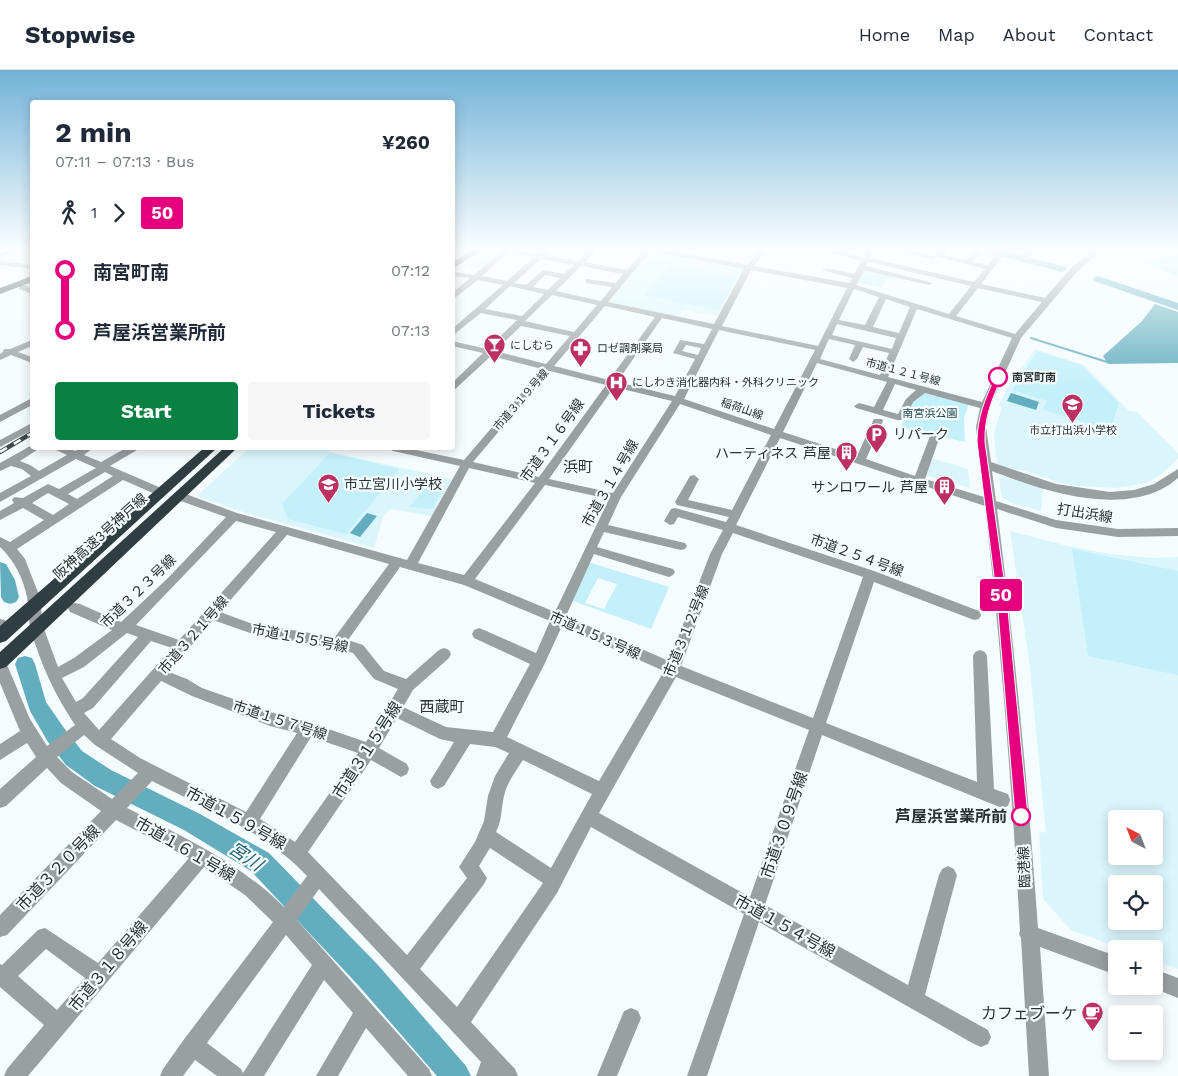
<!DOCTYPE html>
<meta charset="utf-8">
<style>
:root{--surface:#fff;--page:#f6f6f7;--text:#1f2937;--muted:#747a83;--line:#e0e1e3;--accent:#0b8043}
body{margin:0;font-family:"Work Sans","Noto Sans JP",sans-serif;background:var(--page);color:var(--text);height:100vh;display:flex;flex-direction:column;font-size:19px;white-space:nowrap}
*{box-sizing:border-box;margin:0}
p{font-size:16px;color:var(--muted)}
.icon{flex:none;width:28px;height:28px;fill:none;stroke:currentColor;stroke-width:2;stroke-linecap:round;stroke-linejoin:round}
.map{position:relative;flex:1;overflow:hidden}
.side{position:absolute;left:30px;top:30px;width:425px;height:350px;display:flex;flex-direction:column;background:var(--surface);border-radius:5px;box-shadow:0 2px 12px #0003}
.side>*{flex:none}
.badge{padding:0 10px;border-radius:4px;font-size:18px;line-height:32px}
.needle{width:32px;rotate:318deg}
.controls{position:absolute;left:1108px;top:740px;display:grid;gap:10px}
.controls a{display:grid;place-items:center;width:55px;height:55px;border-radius:5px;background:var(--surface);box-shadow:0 2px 12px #0003;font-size:25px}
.map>.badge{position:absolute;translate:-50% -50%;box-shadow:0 0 0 2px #fff}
.legs{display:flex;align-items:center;gap:8px;height:55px;padding:0 25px;font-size:16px}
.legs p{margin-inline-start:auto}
.overview{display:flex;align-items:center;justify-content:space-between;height:85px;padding:0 25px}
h1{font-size:28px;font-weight:700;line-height:38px}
.cta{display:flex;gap:10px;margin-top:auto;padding:10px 25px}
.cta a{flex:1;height:58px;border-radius:5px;background:var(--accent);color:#fff;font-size:20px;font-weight:700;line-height:58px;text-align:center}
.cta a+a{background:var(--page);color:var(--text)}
ul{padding:0 25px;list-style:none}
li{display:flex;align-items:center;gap:18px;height:60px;font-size:19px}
li i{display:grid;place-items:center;width:8px;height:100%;margin:0 6px;background:currentColor}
li i::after{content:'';width:12px;height:12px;margin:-6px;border:4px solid;border-radius:50%;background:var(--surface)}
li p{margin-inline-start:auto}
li:first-child i{background:linear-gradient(#0000 50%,currentColor 0)}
li:last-child i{background:linear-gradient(currentColor 50%,#0000 0)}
header{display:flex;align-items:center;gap:30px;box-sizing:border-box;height:70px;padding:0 25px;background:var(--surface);border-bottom:1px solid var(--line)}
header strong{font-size:24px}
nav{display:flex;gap:28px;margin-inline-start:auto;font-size:18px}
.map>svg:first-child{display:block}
</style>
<header>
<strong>Stopwise</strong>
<nav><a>Home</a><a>Map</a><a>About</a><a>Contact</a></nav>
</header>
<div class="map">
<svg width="1178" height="1006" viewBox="0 0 1178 1006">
<rect width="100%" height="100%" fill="#f5fcfe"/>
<path fill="#daf6fc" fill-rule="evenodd" d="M489,181L493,182L490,185L497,186L483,198L465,197Z
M652,181L742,198L744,199L718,246L684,240L678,247L608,232Z
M1035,279L1084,295L1129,341L1137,342L1178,383V389L1159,406L1146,413L1116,418L1078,416L1056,412L1046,407L1044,408L1025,401L997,396L994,363L1002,337L999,335L1007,319Z
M249,378H333L330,382L452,409L432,446L390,439L383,447L374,478L246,443L199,427L198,425Z
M931,388L968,399L970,418L925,405Z
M1003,407L1043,418L1041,441L1012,433L1002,427L999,409Z
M1010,461L1064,475L1110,484L1152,488L1178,487V899L1154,890V879H1123L1071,860L1043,829L1039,761L1046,763L1029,590ZM1116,749H1154V786H1116ZM1116,814H1154V851H1116Z"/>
<path fill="#c3f0fb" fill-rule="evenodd" d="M1178,183V205L1176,206L1145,193Z
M671,194L738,207L718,240L645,225Z
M863,199L895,206L893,210L888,208L881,218L857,212Z
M1037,281L1081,295L1119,333L1111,358H1102L1043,340L1047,331L1012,320Z
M924,320L969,333L964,348L965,372L901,357L910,331Z
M330,383L400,399L346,464L288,449L282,434Z
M433,415L444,418L432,439L410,437L425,416Z
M1072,479L1178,501V605L1088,586Z
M588,492L669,517L651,559L573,531ZM598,508L617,514L604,539L585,533Z"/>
<path fill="#62aebf" d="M1155,234L1178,242V293L1108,294L1103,286L1142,251Z
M1011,323L1039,332L1036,340L1007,331Z
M367,443L377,446L360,467L350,463Z"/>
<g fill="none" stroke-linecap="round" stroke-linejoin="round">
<path stroke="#62aebf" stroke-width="2" d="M1031,268L1107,292"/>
<path fill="#62aebf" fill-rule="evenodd" d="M980,179H997L1066,197L1067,199L1062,202L981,181Z
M1098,206L1178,233V240L1094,211L1093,209L1094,207Z
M0,492L6,494L15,510L19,527L16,532L10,534L4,532L1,527Z
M25,586L32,588L35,594L46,632L64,658L82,681L111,700L200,744L269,783L378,895L466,996L471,1006H437L358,915L251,801L184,760L95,716L66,695L48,672L30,641L15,594L18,588Z"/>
<path fill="#99a0a2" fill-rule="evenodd" d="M11,179H22L0,187V183Z
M498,179H514L538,184L544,179H552L545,185L578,191L590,179H598L585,192L627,200L645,179H661L747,195L760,179H768L754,196L850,213L852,208L822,200L826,198L854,204L861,191L817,179H831L864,187L867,179H875L870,188L974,212L985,199L936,186L939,179H947L944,185L966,190L977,179H985L973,192L988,195L996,184L1003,186L981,214L1045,228L1070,199L1094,179H1102L1076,203L1021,268L990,336L986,357L991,392L1056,414L1110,422L1134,420L1154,414L1178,399V408C1173,412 1168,416 1162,419C1112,444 1040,420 992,401L996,431L1056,450L1118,459L1178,458V466L1118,467L1056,458L997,439C1015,579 1028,718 1038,858L1116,886V905L1040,877L1049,1006H1029L1021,868L1019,864L1020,861C1012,719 1001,577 985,436L780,368L736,455L874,501L979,541L981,545L979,549L974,550L874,512L826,653L977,712L973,586L975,582L980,580L985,582L987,586L994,719L1008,724L1010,730L1008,736L1002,738L822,665L765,835L908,915L939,805L942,799L948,796L954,799L957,805L925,925L988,960L991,967L988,974L981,977L974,974L759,852L707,1006H687L744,844L591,757L557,823L471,952L515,999L518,1006H476L481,992L319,819L297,850L429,999L432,1006H408L366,958L338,1006H316L353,943L324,910L264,1006H217L195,990L183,1006H160L163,999L185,968L273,852L245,825L204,797L28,1006H4L7,999L44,955L0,917V894L2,895L38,860L45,858L98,893L189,788L116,750L7,865L0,867V845L101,741L61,713L47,698L6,736L0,738V719L36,687L27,673L0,690V674L20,661L0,613V588L5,590L30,649L47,676L75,655C55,625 42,597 31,561C28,550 29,538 27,527C23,508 14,490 0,477V467L10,472L44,450L23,438L0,450V441L14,433L12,430L14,427L23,428L48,414L59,419L96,398L76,389L0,432V423L31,406L22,399L11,396L0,401V393L32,375V378H40L20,391L30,395L39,401L67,385L56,380L55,378H68L75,381L81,378H93L84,385L101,392L126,378H138L137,380L110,396L159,417L161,420L155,424L123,410L17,479L25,489L39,525L44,559L58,597L74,588L112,560L70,542L68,538L70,534L75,533L80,534L121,552L168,508L226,447L175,429L173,426L175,423H183L237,443L407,490L460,396L393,381L388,378H406L464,390L542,299L491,286L452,322V313L483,283L452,276V271L487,279L517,250L481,243L452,266V259L503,215L478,210L452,230V223L470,208L452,206V202L474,205L502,181ZM651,181L744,199L714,254L608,232ZM509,182L534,187L507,211L482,206ZM541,189L574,195L564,204L543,200L526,215L514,213ZM868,192L971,216L949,244L856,215L864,200L929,215L933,213L866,196ZM581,196L623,204L616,213L586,209V213L612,217L601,231L556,221ZM751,200L847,218L818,276L722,256ZM545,205L560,208L548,220L533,217ZM510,216L544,224L522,246L485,239ZM978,218L1042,232L1015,264L956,246ZM854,219L879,227L865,255L839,250ZM552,225L597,235L574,262L525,251ZM886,229L910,237L899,263L873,257ZM605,236L655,247L609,310L554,296ZM917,239L1012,268L982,332L888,307ZM662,248L712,259L704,274L680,270L673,283L695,289L675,326L617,312ZM837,254L896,268L892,279L832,265ZM521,256L570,266L546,294L495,281ZM719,260L815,280L774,359L684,329ZM829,269L855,275L849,289L853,292L857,289L863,277L889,283L880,305L820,289ZM686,275L701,278L698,285L682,281ZM817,293L887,312L874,337L859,333L854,336L856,338L897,350H905L913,332L925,323L980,338L976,357L984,427L925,409L940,366L939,364H931L930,366L915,406L866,389L883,351L882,349H874L873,351L857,386L783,362ZM550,301L606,315L539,407L473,392ZM895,314L916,320L906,329L898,344L883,340ZM614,317L672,331L613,423L549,409ZM680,334L771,365L732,440L688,430L699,409L694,405L690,406L675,432L677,435L729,447L726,452L675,438L671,439L664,451L670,455L674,454L678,447L723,460L710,484L669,591L566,546L594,484L669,507L673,505L675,502L673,499L597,477L604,462L681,480L685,479L687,476L685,473L608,455L621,427ZM469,398L535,413L464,505L418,493ZM105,402L113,406L77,429L68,424ZM545,415L609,429L555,542L475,509ZM48,423L69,434L53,445L32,433ZM236,451L276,462L179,570L136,555ZM733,463L863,507L813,648L681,596L722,484ZM287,465L389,494L335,567L250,553L220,542ZM400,497L464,515L550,551L536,583L484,560L479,558L474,560L472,564L474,568L530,594L493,662L446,657L403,637L413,620L449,588L451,584L449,580L444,578L439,580L406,609L384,601L363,575L348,570ZM213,550L250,563L338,579L353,583L374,609L398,619L366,672L308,652L270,642L202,618L187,609L169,602ZM562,556L664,601L599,711L507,667L544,595ZM127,563L138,567L83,628L76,632L62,608L84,597ZM151,571L172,578L99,660L84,643L93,638ZM676,607L809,660L750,827L599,743ZM161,611L192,626L270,656L297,663L246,742L140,688L111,669ZM397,648L440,669L454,672L430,711L432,716L438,719L444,716L470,674L495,677L509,683L495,706L488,726L484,751L475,772L459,797L467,808L407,885L308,782L371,690L401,707L407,704L409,699L407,694L379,678ZM84,665L95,675L138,703L112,729L72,702L57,687ZM311,667L358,683L295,772L260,749ZM523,690L592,724L551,798L496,762C502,751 501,739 504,726C507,713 515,702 523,690ZM152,711C205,738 266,762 307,806L284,837C239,792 183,767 127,738ZM490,778L543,813L457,937L420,899L484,814L487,808L479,796ZM286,865L312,895L243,1003L241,999L207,973ZM46,879L85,908L57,940L18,906Z
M891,179H905L937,187L933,189Z
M1029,179H1037L1025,190H1019V186Z
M0,191L32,195V199L0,195Z
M19,215H25L32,219V224L19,219Z
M32,270V276L18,282L32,287V293L11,285L0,290V284L3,282L4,279H10Z
M32,328V335L0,352V345Z
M32,353V360L0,377V370Z
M0,549L5,550L7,555L5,559L0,560Z
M1154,899L1178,908V928L1148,916H1154Z
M631,938L638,941L641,948L617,1006H597L624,941Z"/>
<path fill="#303e42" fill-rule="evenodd" d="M475,179H485L452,199V192Z
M32,206V212L0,224V218Z
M204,378H217L6,571L0,573V556Z
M224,378H237L6,597L0,599V582Z"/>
<defs>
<path id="rail" d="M0,382L32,363"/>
</defs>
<use href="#rail" stroke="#434a4c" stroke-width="4.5"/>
<use href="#rail" stroke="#f5fcfe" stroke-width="2.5" stroke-dasharray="8" stroke-linecap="butt"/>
</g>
<linearGradient id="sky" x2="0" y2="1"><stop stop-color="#72b2d8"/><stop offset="0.56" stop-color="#fafeff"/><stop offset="1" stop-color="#fafeff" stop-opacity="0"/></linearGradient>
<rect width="1178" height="320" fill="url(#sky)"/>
<path fill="#e6007e" stroke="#fff" d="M998,305L1002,307C992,329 984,348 985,372L1007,530L1028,746L1026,751L1021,752L1017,751L1015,746L997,530L977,372C977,348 985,329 995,307Z"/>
<defs>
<symbol id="bar-pin" viewBox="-11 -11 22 30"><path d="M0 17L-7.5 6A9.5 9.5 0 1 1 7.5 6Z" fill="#bd3062" stroke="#f5fcfe"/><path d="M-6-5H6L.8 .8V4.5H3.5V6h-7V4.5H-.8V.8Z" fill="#fff"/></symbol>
<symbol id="pharmacy-pin" viewBox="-11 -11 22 30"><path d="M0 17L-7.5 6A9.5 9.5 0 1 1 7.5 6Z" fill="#bd3062" stroke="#f5fcfe"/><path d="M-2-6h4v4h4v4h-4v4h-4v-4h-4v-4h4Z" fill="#fff"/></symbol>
<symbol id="hospital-pin" viewBox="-11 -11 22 30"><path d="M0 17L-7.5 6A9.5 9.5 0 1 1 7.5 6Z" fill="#bd3062" stroke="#f5fcfe"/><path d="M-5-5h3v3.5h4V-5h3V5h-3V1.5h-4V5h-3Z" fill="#fff"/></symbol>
<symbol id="school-pin" viewBox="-11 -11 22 30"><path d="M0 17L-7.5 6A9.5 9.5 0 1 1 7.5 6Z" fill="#bd3062" stroke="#f5fcfe"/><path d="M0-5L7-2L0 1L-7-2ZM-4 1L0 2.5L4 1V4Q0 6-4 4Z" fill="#fff"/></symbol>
<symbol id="parking-pin" viewBox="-11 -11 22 30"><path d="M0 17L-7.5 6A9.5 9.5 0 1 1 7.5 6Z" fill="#bd3062" stroke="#f5fcfe"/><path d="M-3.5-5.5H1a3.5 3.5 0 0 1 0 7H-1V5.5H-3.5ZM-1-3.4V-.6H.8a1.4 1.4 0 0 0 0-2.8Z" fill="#fff"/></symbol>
<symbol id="building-pin" viewBox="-11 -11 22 30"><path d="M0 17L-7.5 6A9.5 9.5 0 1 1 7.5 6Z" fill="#bd3062" stroke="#f5fcfe"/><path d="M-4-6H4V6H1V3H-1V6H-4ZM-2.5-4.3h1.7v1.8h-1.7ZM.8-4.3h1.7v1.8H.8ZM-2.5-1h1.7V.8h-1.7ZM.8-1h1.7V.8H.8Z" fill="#fff"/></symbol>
<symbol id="cafe-pin" viewBox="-11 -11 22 30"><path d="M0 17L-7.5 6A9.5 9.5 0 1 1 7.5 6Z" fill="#bd3062" stroke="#f5fcfe"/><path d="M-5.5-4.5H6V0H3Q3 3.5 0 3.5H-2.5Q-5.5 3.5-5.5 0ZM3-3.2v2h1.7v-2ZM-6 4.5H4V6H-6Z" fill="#fff"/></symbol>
</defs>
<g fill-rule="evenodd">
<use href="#bar-pin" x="482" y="262" width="25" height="34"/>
<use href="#pharmacy-pin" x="568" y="266" width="25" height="34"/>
<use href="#hospital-pin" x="604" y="300" width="25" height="34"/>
<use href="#school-pin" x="1060" y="322" width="25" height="34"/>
<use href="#parking-pin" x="864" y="352" width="25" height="34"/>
<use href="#building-pin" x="834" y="370" width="25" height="34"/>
<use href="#school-pin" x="316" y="402" width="25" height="34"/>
<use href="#building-pin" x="932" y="404" width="25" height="34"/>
<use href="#cafe-pin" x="1080" y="930" width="25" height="34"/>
</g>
<g fill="#fff" stroke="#e6007e" stroke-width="2.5">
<circle cx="998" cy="307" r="9"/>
<circle cx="1021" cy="746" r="9"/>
</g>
<g text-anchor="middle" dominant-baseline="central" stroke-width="4.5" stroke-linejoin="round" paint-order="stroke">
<g font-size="11" fill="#2a3133" stroke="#f5fcfe" text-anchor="start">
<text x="510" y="275">にしむら</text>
<text x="597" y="278">ロゼ調剤薬局</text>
<text x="632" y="312">にしわき消化器内科・外科クリニック</text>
<text x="1073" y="360" text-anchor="middle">市立打出浜小学校</text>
</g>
<g font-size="11" fill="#2a3133" stroke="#f5fcfe">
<text transform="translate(903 302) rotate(15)">市道１２１号線</text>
<text transform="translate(521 330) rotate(-49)">市道３１９号線</text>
<text transform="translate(742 339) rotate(19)">稲荷山線</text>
</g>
<g font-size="11" font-weight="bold" fill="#2a3133" stroke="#f5fcfe" text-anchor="start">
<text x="1012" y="307">南宮町南</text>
</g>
<g font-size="11" fill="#1e424a" stroke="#f5fcfe">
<text x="930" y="343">南宮浜公園</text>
</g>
<g font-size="14" fill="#2a3133" stroke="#f5fcfe" text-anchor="start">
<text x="893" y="364">リパーク</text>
<text x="831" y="383" text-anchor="end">ハーティネス 芦屋</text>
<text x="344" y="414">市立宮川小学校</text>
<text x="928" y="417" text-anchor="end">サンロワール 芦屋</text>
</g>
<g font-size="14" fill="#2a3133" stroke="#f5fcfe">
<text transform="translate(552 370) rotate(-54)">市道３１６号線</text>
<text transform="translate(610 413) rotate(-60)">市道３１４号線</text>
<text transform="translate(1085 443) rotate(9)">打出浜線</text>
<text transform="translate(100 466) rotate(-42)">阪神高速3号神戸線</text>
<text transform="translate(857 485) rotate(20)">市道２５４号線</text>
<text transform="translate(138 521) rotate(-44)">市道３２３号線</text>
<text transform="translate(686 561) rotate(-68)">市道３１２号線</text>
<text transform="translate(193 565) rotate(-49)">市道３２１号線</text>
<text transform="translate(595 565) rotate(24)">市道１５３号線</text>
<text transform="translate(300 568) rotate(11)">市道１５５号線</text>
<text transform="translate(280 650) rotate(18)">市道１５７号線</text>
<text transform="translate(1024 797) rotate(-93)">臨港線</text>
</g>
<g font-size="15" fill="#2a3133" stroke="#f5fcfe">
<text x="578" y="397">浜町</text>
<text x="442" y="637">西蔵町</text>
</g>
<g font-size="16" fill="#2a3133" stroke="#f5fcfe">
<text transform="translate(367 680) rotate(-57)">市道３１５号線</text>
<text transform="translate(236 748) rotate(29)">市道１５９号線</text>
<text transform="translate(784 755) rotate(-71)">市道３０９号線</text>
<text transform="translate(185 779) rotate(30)">市道１６１号線</text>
<text transform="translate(58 798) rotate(-46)">市道３２０号線</text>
<text transform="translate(785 856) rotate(29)">市道１５４号線</text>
<text transform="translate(108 896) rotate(-50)">市道３１８号線</text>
</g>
<g font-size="16" font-weight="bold" fill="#2a3133" stroke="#f5fcfe" text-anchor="end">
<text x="1007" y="746">芦屋浜営業所前</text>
</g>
<g font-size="16" fill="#2a3133" stroke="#f5fcfe" text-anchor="end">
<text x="1077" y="943">カフェブーケ</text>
</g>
<g font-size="18" font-style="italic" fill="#23616e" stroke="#f5fcfe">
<text transform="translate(246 786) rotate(34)">宮川</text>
</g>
</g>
</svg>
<div class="controls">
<a><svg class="needle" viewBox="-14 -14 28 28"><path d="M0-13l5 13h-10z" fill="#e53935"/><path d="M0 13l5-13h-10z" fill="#747a83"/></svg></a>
<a><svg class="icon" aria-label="locate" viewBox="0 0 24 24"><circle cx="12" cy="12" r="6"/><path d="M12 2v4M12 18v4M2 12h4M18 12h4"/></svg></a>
<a>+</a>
<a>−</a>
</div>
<b class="badge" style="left:1001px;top:525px;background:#e6007e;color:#fff">50</b>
<section class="side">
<div class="overview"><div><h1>2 min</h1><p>07:11 – 07:13 · Bus</p></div><b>¥260</b></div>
<div class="legs"><svg class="icon" aria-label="walk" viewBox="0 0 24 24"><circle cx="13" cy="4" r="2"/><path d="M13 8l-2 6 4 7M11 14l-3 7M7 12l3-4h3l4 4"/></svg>1<svg class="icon" aria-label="forward" viewBox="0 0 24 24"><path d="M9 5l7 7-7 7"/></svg><b class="badge" style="background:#e6007e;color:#fff">50</b></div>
<ul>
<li><i style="color:#e6007e"></i><b>南宮町南</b><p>07:12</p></li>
<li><i style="color:#e6007e"></i><b>芦屋浜営業所前</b><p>07:13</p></li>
</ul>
<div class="cta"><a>Start</a><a>Tickets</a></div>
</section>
</div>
